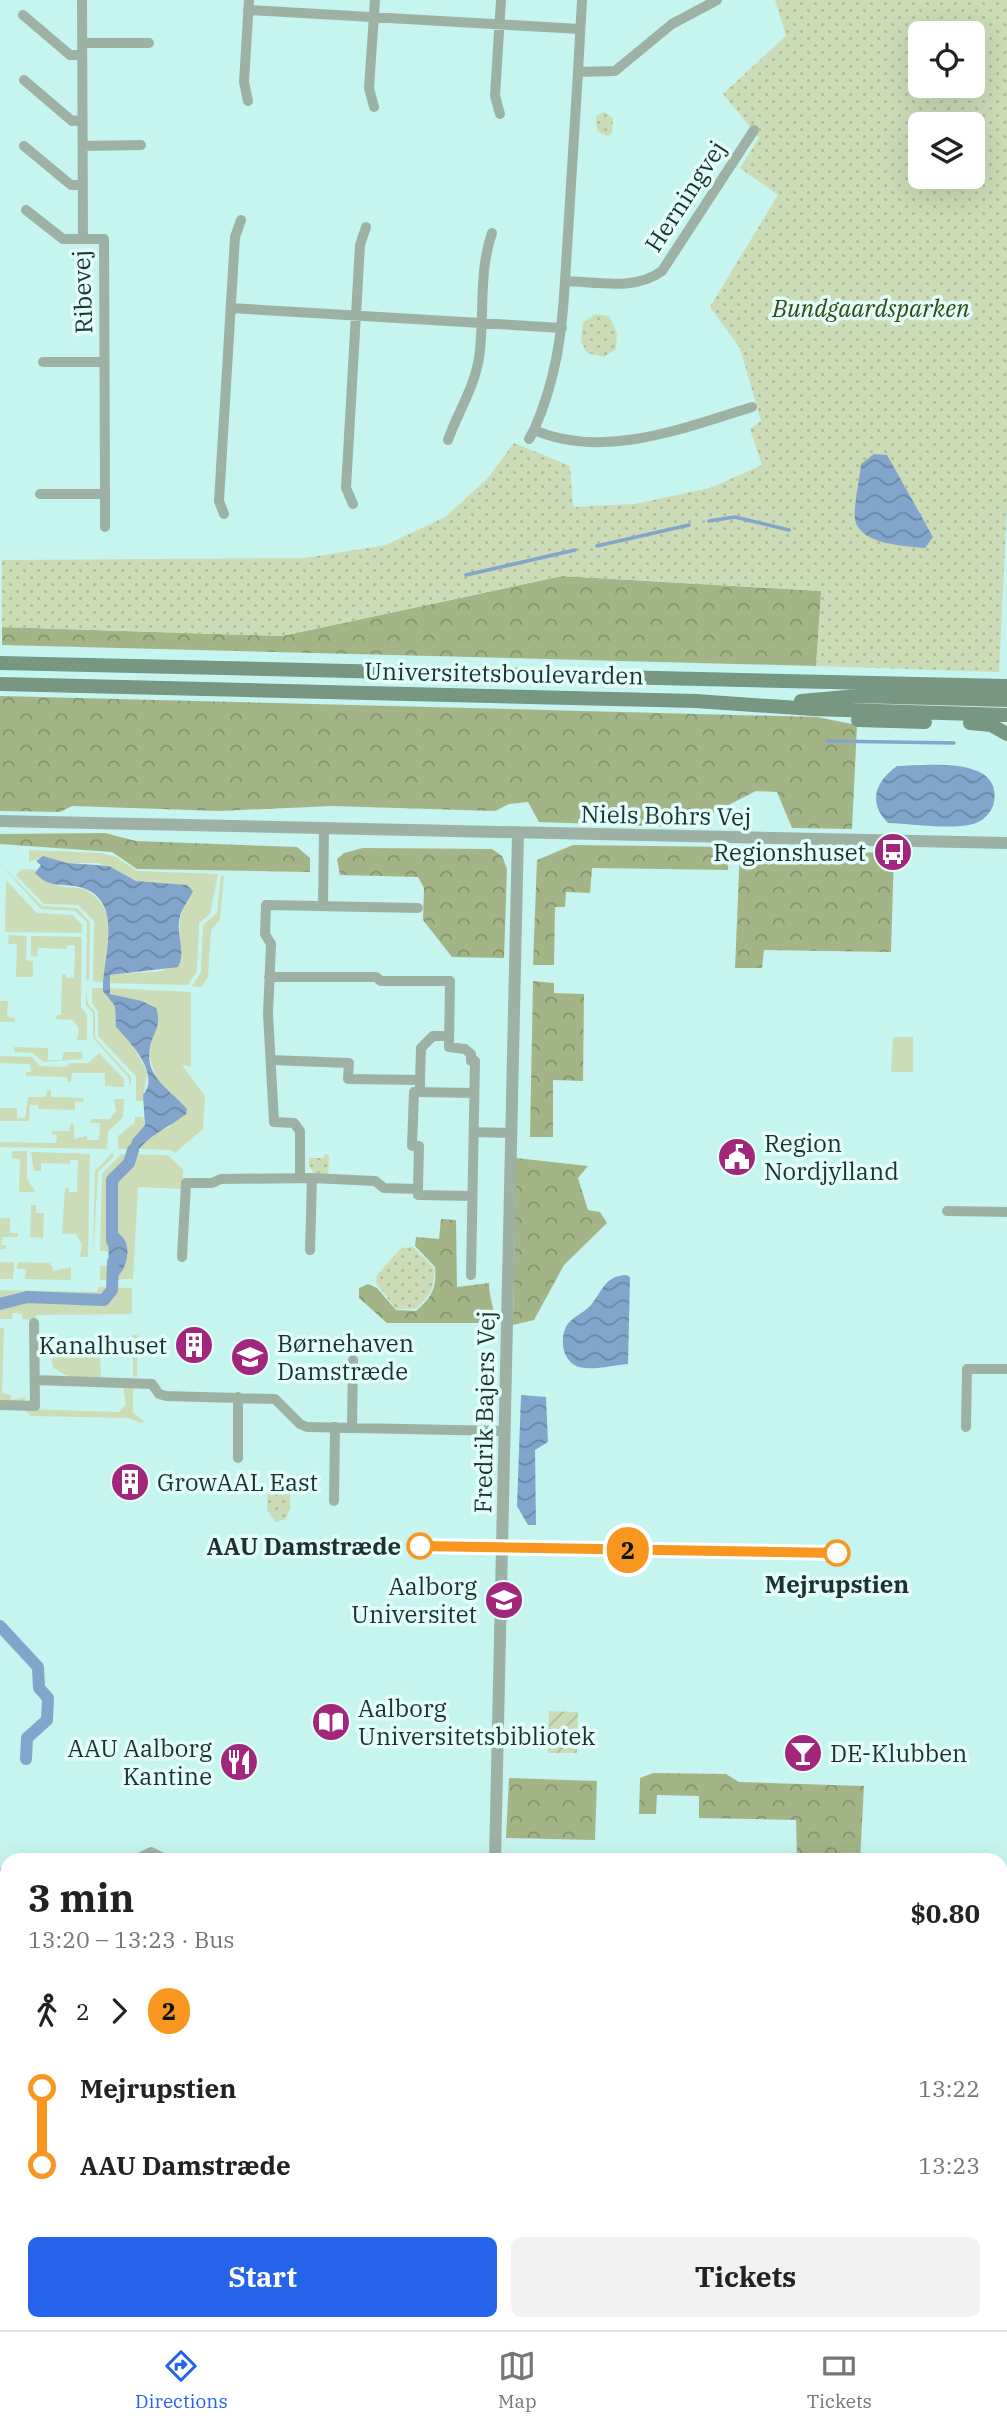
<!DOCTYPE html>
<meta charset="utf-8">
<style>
:root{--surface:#fff;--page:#f2f2f2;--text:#222;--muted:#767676;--line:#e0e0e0;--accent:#2563eb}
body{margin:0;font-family:"IBM Plex Serif",serif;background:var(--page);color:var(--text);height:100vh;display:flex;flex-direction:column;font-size:26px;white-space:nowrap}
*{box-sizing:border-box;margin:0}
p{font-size:23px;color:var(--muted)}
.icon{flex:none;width:38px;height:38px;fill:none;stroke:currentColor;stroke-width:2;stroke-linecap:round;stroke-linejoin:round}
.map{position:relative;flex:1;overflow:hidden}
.drawer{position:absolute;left:0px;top:1853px;width:1008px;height:478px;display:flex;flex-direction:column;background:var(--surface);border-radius:21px 21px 0 0;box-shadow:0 7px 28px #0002}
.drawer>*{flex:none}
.badge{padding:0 14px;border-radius:23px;font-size:24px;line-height:46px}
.buttons{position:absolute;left:908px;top:21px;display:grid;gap:14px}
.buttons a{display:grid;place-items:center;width:77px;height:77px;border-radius:10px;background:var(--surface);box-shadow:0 7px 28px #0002;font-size:35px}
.map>.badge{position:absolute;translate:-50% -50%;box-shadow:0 0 0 4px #fff}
.legs{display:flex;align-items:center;gap:10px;height:77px;padding:0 28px;font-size:23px}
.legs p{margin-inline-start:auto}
.head{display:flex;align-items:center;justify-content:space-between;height:119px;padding:0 28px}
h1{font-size:38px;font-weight:800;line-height:52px}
.action{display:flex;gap:14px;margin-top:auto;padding:14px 28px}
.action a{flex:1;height:80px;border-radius:10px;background:var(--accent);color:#fff;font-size:28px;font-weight:800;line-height:80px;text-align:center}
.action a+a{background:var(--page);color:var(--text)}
ul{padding:0 28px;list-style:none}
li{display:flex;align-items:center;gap:24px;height:77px;font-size:26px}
li i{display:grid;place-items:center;width:10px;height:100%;margin:0 9px;background:currentColor}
li i::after{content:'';width:18px;height:18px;margin:-9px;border:5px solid;border-radius:50%;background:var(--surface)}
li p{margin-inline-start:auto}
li:first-child i{background:linear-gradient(#0000 50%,currentColor 0)}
li:last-child i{background:linear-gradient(currentColor 50%,#0000 0)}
.tab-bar{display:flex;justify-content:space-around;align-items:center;height:98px;border-top:2px solid var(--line);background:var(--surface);font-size:19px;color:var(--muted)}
.tab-bar a{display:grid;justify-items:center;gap:4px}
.tab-bar .selected{color:var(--accent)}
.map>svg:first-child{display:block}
</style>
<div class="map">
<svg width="1007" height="2330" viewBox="0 0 1007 2330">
<defs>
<pattern id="forest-crowns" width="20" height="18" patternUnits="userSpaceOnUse" patternTransform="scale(1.75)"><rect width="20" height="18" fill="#a3b587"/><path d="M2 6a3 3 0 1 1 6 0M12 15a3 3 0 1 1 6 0" fill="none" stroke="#84946f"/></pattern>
<pattern id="park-dots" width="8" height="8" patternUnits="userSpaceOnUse" patternTransform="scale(1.75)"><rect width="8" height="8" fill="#ccdcb6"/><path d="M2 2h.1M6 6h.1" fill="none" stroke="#afbd9d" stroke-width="1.8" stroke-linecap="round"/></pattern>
<pattern id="garden-furrows" width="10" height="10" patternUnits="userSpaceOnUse" patternTransform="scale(1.75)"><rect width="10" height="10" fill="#ccdcb6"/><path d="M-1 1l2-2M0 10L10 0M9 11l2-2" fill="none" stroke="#afbd9d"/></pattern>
<pattern id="water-waves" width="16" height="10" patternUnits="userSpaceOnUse" patternTransform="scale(1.75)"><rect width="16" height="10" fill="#82a5cb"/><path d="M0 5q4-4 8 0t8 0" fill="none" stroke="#6a87a5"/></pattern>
</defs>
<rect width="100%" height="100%" fill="#c6f5f0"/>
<path fill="#ccdcb6" d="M29,850L101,853L116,857L137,871L218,874L210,914L199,923L197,971L188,985L108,983L110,975L163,971L181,950C178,929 178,915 190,897L187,885L136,881L109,866L97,863H67L43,857L29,862Z
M0,864L42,906L77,908L90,922L89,980H86L87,922L75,911L41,909Z
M22,869L38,870L36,873C43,877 52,885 60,886C70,888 78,886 87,891C120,909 110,953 103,982L93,981L94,921L78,905L44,904L16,875Z
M221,875L224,876L220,920L211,930L208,977L201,987L192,986L201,972L203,925L217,913Z
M6,880L37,913L73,915L82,925V933L5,932Z
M9,935L27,936L26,960L33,961V977H16L17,944H8Z
M31,936L82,937L81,1008L87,1014V1040H77L79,1029L73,1020L56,1019L57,1015H61L62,974H66V978H74L75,945H67V949L38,948L37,957L31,956Z
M86,987L88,1004L95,1012V1038L131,1077V1087L128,1077L93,1038V1013L86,1005Z
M92,988H103L115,1006L116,1027L129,1038L147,1072L143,1101H136V1076L98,1036V1011L92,1003Z
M108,988L191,992V1067L182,1065L205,1096L203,1129L175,1153L171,1150L139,1149L153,1133L170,1127L182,1103L168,1094L157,1081L149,1054L152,1041L142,1001L110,994Z
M0,1001H8L7,1017L15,1018V1022H0Z
M893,1037H913V1072H891Z
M14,1047L48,1048V1060H62L64,1052H82L83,1059L43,1062L33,1053L14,1052Z
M99,1053L124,1079V1087L105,1086V1073H72L71,1082H68L67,1077L26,1076V1072H31L30,1064L0,1063V1056L32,1057L40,1066L66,1067L70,1063H88Z
M47,1090H51V1097L84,1098L83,1102H75V1110L38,1109V1105H30L29,1121H0V1108H17V1118H25L28,1097H46Z
M114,1099H124L123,1117L108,1132L107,1149L0,1147V1142L56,1143L57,1135L52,1134V1131H70V1124H74V1139L87,1136V1140H99L100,1123H91V1119H110L116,1111Z
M135,1117H143L145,1125L136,1135L130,1149H118V1136L135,1122Z
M12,1151H27V1179L36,1192H19L20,1159L12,1158Z
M31,1152L90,1154L88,1257H80L82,1245L76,1234H62L65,1188H69V1192H77L78,1160H70V1164L41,1163V1171H34Z
M112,1153L114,1156L98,1172L93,1257L95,1171Z
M121,1154L168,1155L183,1170L182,1189L138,1187L133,1279L100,1280V1266H110L111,1279L114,1230L111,1226L108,1228L110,1251H100L102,1174Z
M31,1205H36V1213H44L43,1238L30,1237Z
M0,1218H10V1233H18V1237H2L1,1245H6V1249H0Z
M0,1262H14L13,1279H0Z
M18,1262L50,1263L54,1271L71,1267V1280L25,1279L26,1269H17Z
M98,1287L132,1288V1314L37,1315L32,1320L22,1319V1314L13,1313L12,1319H0V1290L97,1292Z
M0,1328H4L2,1393L11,1395V1400L27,1397L23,1402H0Z
M133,1335H138L137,1377L133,1376Z
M39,1346L100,1348L101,1378C82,1378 66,1380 52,1366V1356L38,1355Z
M123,1386H133V1413L144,1421L141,1423L128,1418L30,1416L25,1409L119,1412L126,1404Z
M1007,2084V2141L1001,2135V2094Z
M1001,2151L1007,2155V2330H846L844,2324H1001Z"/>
<path fill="url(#forest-crowns)" d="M562,576L822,591L816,666L2,645V627L282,636Z
M0,696L817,717L857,725L852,829L792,828L777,792L756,791L685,827L539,822L528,802L509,804L495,811L332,806L219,811L72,806L60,812L0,811Z
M105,833L136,841L297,847L310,858V872L137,869L112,852L0,844V834Z
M573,845L729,847L728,870L592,868L590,893L566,892L565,907H555L554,965H533L537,860Z
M363,848L492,849L502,856L507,869L504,958L452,957L423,920L424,888L418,877L340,875L337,859L344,853Z
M740,849L894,853L891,952L764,950L762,968H735Z
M533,981L554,983V993L584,994L583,1081L553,1080V1137H530Z
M516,1158L588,1166L578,1178L588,1210L600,1212L607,1223L564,1265L534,1320L513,1325Z
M441,1219L456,1220L457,1287L489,1283C489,1298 495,1309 495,1323H387L359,1298V1288L368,1284L377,1288L396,1310L416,1311C432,1297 437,1288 435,1267L415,1246L416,1237L439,1239Z
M653,1773L726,1774L739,1782L864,1786L860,1860H797L796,1820L699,1818V1796L657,1795L656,1814H639L640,1778Z
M509,1778L597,1781L595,1840L506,1838Z"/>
<path fill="url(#park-dots)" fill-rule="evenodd" d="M775,0H1007V507L999,672L816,666L821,591L562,576L282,636L2,627V560L305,558L386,545L445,517L487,479L514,443L570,466L573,507L634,504L710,488L762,465L750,429L761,421L740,348L710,307L778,195L740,168L759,138L723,94L786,36ZM920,33H973V86H920ZM920,124H973V177H920Z
M604,112L613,118L612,133L607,136L597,131L596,116Z
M596,314L609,316L617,333L616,349L604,357L587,353L581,341L583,322Z
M324,1154L329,1155L328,1177L315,1174L309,1166V1158H324Z
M413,1247L434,1268C435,1287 430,1297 415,1309H396L376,1283L377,1275L401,1248Z
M274,1482L290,1483V1508L286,1519L276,1522L267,1510L268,1490L274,1489Z"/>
<path fill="url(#garden-furrows)" d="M549,1711L578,1712L577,1753H548Z"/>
<path fill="url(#water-waves)" d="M874,454L887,455L933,537L925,548C905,546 861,545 855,520C853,508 860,478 861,464Z
M897,766C924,766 1007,754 993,806C988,817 980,823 969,825C944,829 913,824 888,823C867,802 876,781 897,766Z
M43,856L67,863L109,866L136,881L187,885L193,891C188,902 180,910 179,922C177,937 186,953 178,967L110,975V994L142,1001L156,1008C161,1022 157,1027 152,1040C140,1076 169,1088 187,1109L186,1114C168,1128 154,1132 139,1149H130L132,1140L145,1125L143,1095C161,1074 130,1042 116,1027L115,1006L103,991C101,960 129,896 75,886C59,884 48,887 35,873L41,865L36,861Z
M113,1226C116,1233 120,1233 124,1239C132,1250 125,1275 113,1279L109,1277L108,1228Z
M626,1275L630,1277L628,1364C613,1365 593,1371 579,1367C562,1362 559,1338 567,1325C572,1317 584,1313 591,1305C603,1290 605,1276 626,1275Z
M521,1395L546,1397L548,1442L535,1450L536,1525H528L517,1506Z"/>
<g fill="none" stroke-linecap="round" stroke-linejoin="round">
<path stroke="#82a5cb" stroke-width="3.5" d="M709,521L735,517L789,530
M597,546L689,525
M466,575L575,550
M827,741L954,743"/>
<path stroke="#82a5cb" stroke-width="12" d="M112,1241V1180L129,1163L133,1150
M0,1304L27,1297L104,1300L112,1290L113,1262
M0,1626L38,1667L39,1688L48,1698L47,1720L27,1738L26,1759"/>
<path stroke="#9db2a5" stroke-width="10" d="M717,0L672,24L615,71L578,72L565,281C597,282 635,291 662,271L754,130
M248,10L580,29
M23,15L70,55H82
M82,43H149
M578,72L582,0
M24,80L72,121L82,120
M248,101L244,82L249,0
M374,107L369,88L375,0
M500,114L495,96L501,0
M24,146L71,185H83
M83,146L141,145
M26,210L63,239H83
M565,281C562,334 556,380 534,430C604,460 683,428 752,407
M231,308L562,328
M43,362H104
M529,439L534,430
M448,440C458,412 474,388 479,358C485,317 478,273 492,233
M40,494H105L104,239H83L82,0
M105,494V527
M353,504L346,488L360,245L366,227
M224,514L219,501L235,237L241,220
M323,906L324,827
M269,977H376L381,981H450L449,1047L465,1049L471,1054V1061H475L471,1275
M271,1060L349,1063L348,1079L420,1080L421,1048L433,1036H449
M420,1092L474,1093
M474,1132L512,1133
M300,1178V1131L294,1123L274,1122L268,1014L271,944L265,934L266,905L418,908
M312,1178L375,1181L384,1188L418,1189V1195L472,1196
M418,1189L419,1146H412L414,1092H420V1080
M947,1211L1007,1212
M182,1257L186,1183H212L221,1179L312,1178L310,1250
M35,1380L152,1384L159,1394L166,1396L275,1399L300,1424L307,1427L504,1431
M0,1405L35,1406L34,1323
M352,1427L353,1360
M966,1427L967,1369H1007
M238,1458V1397
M334,1501L335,1427
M135,1860L151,1852L167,1860
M0,1873H7
M0,2115L7,2116
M189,2324L192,2330
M336,2330L337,2324"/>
<path stroke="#9db2a5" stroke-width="12" d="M0,821L1007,843
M495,1860L518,832
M0,2009L7,2011
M626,2324L636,2330"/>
<path stroke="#789783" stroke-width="14" d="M0,663L1007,686
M0,684L696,701L813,709L1007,715
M801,701L858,696L1007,700
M858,720L925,722
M970,723L991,725L1007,734"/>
</g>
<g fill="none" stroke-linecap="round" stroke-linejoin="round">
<defs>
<path id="line-1" d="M420,1546L837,1553"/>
</defs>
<use href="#line-1" stroke="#fff" stroke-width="16"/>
<use href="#line-1" stroke="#f8961f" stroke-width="10"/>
</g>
<defs>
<symbol id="bus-disc" viewBox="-11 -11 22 22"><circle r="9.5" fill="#a2277c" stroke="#e2fefb"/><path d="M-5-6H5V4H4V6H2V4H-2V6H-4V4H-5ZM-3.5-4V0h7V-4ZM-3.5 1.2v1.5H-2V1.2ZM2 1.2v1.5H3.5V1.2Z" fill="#fff"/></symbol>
<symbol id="civic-disc" viewBox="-11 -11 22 22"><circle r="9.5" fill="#a2277c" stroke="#e2fefb"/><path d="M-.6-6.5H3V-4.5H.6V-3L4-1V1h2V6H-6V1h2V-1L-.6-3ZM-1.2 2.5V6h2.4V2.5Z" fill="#fff"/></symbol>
<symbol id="building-disc" viewBox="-11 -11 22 22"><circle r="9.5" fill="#a2277c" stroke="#e2fefb"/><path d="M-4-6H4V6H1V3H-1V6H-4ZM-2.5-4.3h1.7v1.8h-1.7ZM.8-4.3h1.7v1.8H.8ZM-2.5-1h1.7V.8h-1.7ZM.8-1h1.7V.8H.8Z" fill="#fff"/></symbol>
<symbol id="school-disc" viewBox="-11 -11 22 22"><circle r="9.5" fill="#a2277c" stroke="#e2fefb"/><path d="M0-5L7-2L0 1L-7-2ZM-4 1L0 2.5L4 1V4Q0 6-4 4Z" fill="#fff"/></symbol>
<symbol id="university-disc" viewBox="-11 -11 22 22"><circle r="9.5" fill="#a2277c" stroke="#e2fefb"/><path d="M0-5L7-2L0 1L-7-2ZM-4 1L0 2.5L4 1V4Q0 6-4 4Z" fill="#fff"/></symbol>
<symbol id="library-disc" viewBox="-11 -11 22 22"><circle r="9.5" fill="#a2277c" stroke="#e2fefb"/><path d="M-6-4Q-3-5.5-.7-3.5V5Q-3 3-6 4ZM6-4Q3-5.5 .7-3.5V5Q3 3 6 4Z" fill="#fff"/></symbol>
<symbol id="bar-disc" viewBox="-11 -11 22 22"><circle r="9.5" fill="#a2277c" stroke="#e2fefb"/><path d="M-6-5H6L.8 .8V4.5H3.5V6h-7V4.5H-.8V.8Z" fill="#fff"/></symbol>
<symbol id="restaurant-disc" viewBox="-11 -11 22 22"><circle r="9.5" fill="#a2277c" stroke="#e2fefb"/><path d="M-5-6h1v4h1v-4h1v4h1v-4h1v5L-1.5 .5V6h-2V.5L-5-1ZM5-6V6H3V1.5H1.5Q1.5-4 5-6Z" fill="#fff"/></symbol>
</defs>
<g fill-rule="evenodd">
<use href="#bus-disc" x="871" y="830" width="44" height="44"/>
<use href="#civic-disc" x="715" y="1135" width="44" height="44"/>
<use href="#building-disc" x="172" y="1323" width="44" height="44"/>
<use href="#school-disc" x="228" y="1335" width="44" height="44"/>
<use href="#building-disc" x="108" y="1460" width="44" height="44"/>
<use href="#university-disc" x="482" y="1578" width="44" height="44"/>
<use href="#library-disc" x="309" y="1700" width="44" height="44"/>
<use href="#bar-disc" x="781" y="1731" width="44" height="44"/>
<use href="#restaurant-disc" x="217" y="1740" width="44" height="44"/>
</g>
<g fill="#fff" stroke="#f8961f" stroke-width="3.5">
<circle cx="420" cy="1546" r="12"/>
<circle cx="837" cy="1553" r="12"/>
</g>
<g text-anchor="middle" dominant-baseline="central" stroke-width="7" stroke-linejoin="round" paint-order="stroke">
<g font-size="24" fill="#1f312f" stroke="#e2fefb">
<text transform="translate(685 196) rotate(-57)">Herningvej</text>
<text transform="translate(82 292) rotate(-92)">Ribevej</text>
<text transform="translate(504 673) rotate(1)">Universitetsboulevarden</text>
<text transform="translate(666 815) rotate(1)">Niels Bohrs Vej</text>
<text transform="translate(484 1412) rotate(-89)">Fredrik Bajers Vej</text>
</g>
<g font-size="24" font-style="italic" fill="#364713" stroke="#e2fefb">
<text x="871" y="308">Bundgaardsparken</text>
</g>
<g font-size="24" fill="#1f312f" stroke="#e2fefb" text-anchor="start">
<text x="866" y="852" text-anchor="end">Regionshuset</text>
<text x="764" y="1143">Region<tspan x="764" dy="28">Nordjylland</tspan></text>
<text x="277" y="1343">Børnehaven<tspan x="277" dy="28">Damstræde</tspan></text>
<text x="167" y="1345" text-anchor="end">Kanalhuset</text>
<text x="157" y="1482">GrowAAL East</text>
<text x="477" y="1586" text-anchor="end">Aalborg<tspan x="477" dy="28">Universitet</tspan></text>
<text x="358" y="1708">Aalborg<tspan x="358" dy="28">Universitetsbibliotek</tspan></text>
<text x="212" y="1748" text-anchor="end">AAU Aalborg<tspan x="212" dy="28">Kantine</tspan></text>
<text x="830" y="1753">DE-Klubben</text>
</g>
<g font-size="24" font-weight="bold" fill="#1f312f" stroke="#e2fefb" text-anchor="end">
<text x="401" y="1546">AAU Damstræde</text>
<text x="837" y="1584" text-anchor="middle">Mejrupstien</text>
</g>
</g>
</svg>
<div class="buttons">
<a><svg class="icon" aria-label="locate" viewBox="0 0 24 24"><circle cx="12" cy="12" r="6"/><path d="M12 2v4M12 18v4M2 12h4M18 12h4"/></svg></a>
<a><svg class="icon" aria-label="layers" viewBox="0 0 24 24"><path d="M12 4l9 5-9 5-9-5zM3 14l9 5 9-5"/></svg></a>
</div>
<b class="badge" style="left:628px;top:1550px;background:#f8961f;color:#111">2</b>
<section class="drawer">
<div class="head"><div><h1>3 min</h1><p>13:20 – 13:23 · Bus</p></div><b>$0.80</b></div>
<div class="legs"><svg class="icon" aria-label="walk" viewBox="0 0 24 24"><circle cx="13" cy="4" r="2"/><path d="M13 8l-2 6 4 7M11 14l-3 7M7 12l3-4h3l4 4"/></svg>2<svg class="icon" aria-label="forward" viewBox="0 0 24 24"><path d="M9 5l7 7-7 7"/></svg><b class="badge" style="background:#f8961f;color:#111">2</b></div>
<ul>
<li><i style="color:#f8961f"></i><b>Mejrupstien</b><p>13:22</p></li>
<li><i style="color:#f8961f"></i><b>AAU Damstræde</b><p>13:23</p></li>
</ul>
<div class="action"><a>Start</a><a>Tickets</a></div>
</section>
</div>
<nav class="tab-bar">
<a class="selected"><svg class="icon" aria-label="directions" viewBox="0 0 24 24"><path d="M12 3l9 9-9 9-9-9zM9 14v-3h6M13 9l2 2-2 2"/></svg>Directions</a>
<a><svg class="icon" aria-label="map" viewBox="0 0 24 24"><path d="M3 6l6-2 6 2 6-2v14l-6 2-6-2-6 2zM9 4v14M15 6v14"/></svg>Map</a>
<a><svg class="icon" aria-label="tickets" viewBox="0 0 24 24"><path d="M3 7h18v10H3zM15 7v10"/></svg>Tickets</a>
</nav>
